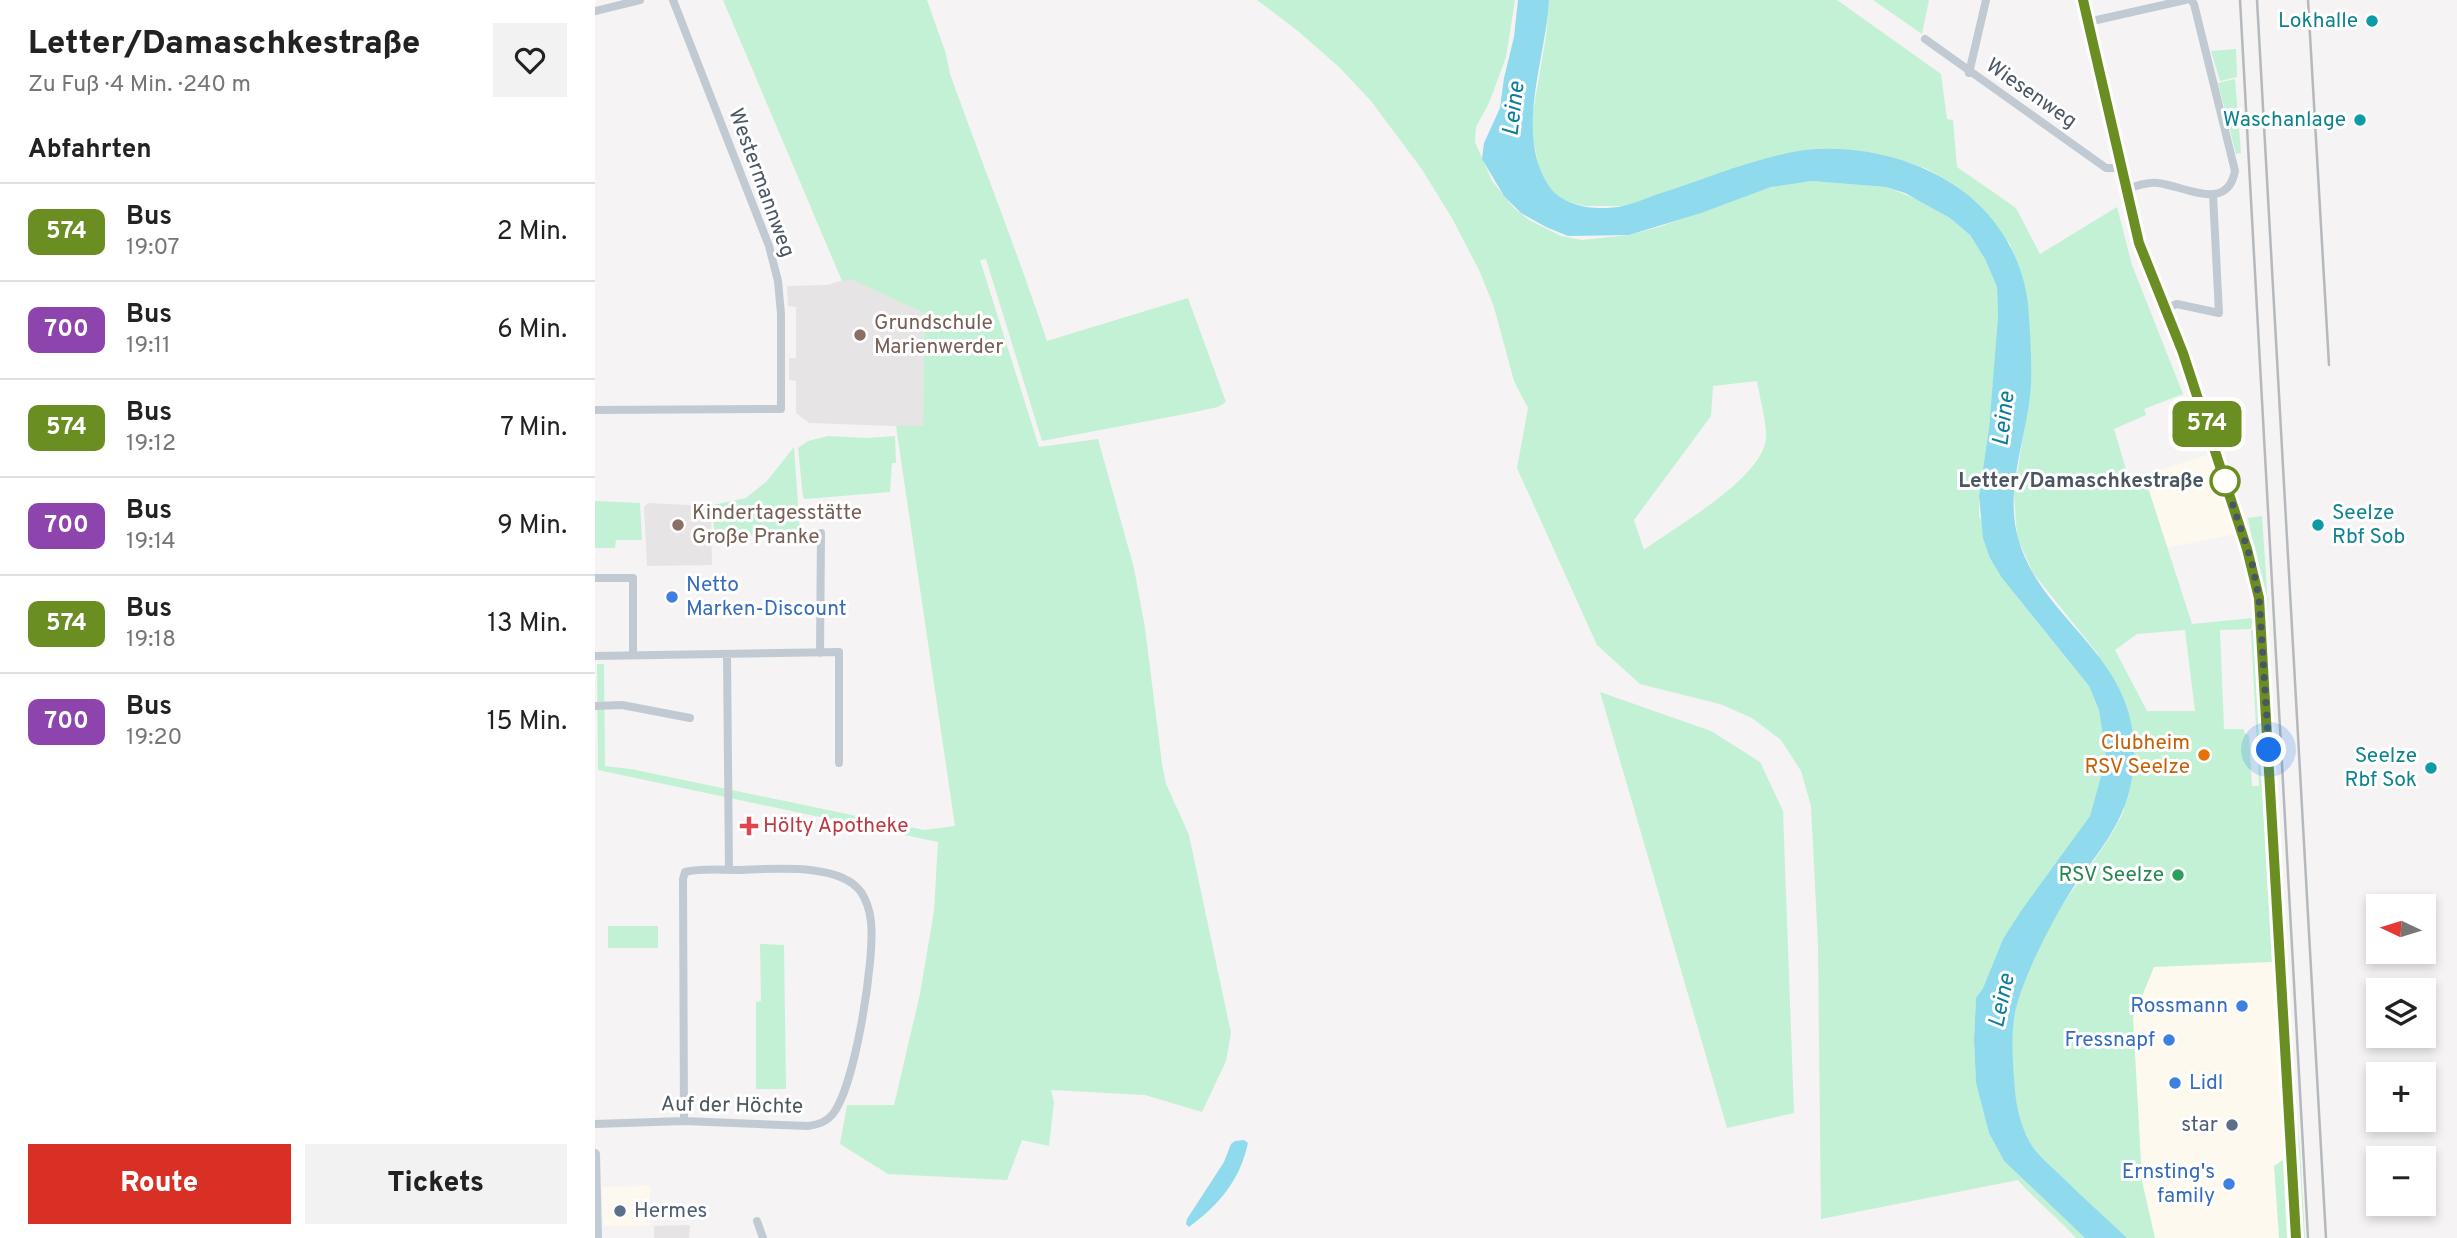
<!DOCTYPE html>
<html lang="de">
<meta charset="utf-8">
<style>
:root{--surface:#fff;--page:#f2f2f2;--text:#222;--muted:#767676;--line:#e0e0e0;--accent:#d93025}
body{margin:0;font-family:Overpass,sans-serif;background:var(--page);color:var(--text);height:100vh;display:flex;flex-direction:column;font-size:26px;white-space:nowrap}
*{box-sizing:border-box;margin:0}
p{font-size:23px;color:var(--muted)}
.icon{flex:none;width:38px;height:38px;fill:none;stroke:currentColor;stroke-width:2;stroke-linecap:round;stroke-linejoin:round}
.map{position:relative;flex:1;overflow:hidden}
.panel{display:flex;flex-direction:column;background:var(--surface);width:595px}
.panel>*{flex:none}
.badge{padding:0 14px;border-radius:10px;font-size:24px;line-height:46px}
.needle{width:46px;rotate:274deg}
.tools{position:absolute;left:1771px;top:894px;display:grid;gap:14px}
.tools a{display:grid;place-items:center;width:70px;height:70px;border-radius:0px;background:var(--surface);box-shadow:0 4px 10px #0003;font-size:35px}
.you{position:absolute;width:35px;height:35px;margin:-18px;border:5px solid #fff;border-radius:50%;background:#1a73e8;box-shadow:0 0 0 10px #1a73e833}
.map>.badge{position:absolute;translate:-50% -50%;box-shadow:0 0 0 4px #fff}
h2{padding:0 28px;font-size:26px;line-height:63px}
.round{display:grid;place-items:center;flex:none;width:74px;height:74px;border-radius:0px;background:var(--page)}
.summary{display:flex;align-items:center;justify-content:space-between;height:119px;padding:0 28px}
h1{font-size:33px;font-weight:800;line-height:52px}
.button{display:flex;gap:14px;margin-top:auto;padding:14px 28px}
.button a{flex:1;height:80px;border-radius:0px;background:var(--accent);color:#fff;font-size:28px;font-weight:800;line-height:80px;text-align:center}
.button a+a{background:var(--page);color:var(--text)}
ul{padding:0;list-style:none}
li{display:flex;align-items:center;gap:21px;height:98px;padding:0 28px;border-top:2px solid var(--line)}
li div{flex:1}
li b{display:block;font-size:26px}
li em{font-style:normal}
li .badge{min-width:77px;font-weight:700;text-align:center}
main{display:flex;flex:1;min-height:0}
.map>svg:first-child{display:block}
</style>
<main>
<section class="panel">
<div class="summary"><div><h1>Letter/Damaschkestraße</h1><p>Zu Fuß · 4 Min. · 240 m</p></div><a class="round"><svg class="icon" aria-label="heart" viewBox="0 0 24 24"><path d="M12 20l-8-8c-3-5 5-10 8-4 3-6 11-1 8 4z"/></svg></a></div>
<h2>Abfahrten</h2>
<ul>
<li><span class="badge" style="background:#6b8e23;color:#fff">574</span><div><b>Bus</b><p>19:07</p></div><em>2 Min.</em></li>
<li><span class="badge" style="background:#8e44ad;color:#fff">700</span><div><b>Bus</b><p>19:11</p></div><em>6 Min.</em></li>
<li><span class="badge" style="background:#6b8e23;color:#fff">574</span><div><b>Bus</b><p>19:12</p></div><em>7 Min.</em></li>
<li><span class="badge" style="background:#8e44ad;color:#fff">700</span><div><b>Bus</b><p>19:14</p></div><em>9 Min.</em></li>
<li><span class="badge" style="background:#6b8e23;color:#fff">574</span><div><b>Bus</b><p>19:18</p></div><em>13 Min.</em></li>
<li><span class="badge" style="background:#8e44ad;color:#fff">700</span><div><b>Bus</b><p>19:20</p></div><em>15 Min.</em></li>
</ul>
<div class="button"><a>Route</a><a>Tickets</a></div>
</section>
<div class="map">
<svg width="1862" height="1238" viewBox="0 0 1862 1238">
<rect width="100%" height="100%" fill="#f5f3f3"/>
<path fill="#fdf9ef" d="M1615,454L1640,534L1572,548L1549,475Z
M1684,961L1700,1238H1560L1547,1181L1538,1018L1559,966Z
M55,1186V1226H8L7,1187Z"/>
<path fill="#e6e4e5" d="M256,278L329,313L328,427L214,423L201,413V381L194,380V358H201V307L193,306L192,286L232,285Z
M53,503L113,506L116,509L117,565L52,566L49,507Z
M95,1225L94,1238H59V1226Z"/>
<path fill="#c3f1d5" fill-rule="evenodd" d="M128,0H332L351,54L355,74C387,163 422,251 452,341L593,298L631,402L623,407L590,414L447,441L391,259L385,260L444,447L503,439L539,568L550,628L567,764L571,784L594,835L636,1033L631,1061L607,1112L550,1095L456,1090L459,1102L454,1146L427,1140L412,1180L293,1174L245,1144L252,1105H299L325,994L339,911L343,842L3,770L2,664H9L10,766L36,769L329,830L360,826L301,426H328L329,313L256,279L247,281Z
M662,0H920L911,57L894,103L881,127L880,142L897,181L919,208L934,220L966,236L987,240L1034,235L1064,227L1176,187L1195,183L1216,181L1291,187L1329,202L1355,218L1375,235L1390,259L1402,287L1403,318L1394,428L1384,496V515L1407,578L1494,686L1504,710L1511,758L1495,816L1408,939L1388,988L1381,998L1379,1040L1381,1083L1394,1133L1409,1161L1490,1238H1481C1463,1218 1441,1201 1423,1180L1226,1219L1223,945L1216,806L1206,771L1186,740L1157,718L1125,704L1045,684L1002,645L922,468L933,408L919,381L899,307L884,270L857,218L826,168L776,101L744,67L703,31ZM1162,381C1164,394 1173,428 1171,440C1164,481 1081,526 1049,550L1039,520L1116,416L1118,386Z
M954,0H1242L1346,74L1352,119L1358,120L1362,167L1421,208L1445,254L1522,207L1537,265L1588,394L1549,409L1551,415L1519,429L1534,479L1549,475L1597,624L1658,618L1656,629L1625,630L1629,729H1649V733L1654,735L1657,786H1664L1663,756H1665L1677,962L1559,967L1538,1018L1547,1181L1560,1238H1532C1503,1211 1464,1181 1440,1150C1417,1121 1413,1050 1419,1015C1425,988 1446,941 1460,917C1482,880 1512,849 1529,810L1503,654L1438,573L1422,537L1419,494L1436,385L1432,300L1415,244L1382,203L1357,183L1332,169L1315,163L1263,152L1225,149L1190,154L1029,206H990L969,201L954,187L944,168L937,134L938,112L951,36ZM1590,630L1600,711H1552L1520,650L1542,634Z
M1278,0H1334L1327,34Z
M1641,49L1642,77L1625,81L1616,51Z
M1640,79L1646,153L1641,154L1623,83Z
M233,436L271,438L300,436L301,463H297L295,492L210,499L208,497L203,448L213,441Z
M199,447L205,532L119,538L118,505L151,498L172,481Z
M0,501L45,503L47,540H21L20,548H0Z
M1667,516L1673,607V619L1653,518Z
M1659,628V629L1665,747L1662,746L1656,631Z
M1005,692L1116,731L1165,762L1188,811L1199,1113L1132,1128Z
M13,926H63V948H13Z
M165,944L189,945L191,1089H161V1002L166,1001Z
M1696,1074L1705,1147L1710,1238H1705Z
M1688,1160L1692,1238H1684L1679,1166Z"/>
<path fill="#90daee" d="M923,0H954C951,59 919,134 954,186C969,208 1003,211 1028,206C1040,203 1051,198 1063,194C1111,179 1160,157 1210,150C1267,144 1329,160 1373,195C1406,222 1428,261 1433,304C1435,330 1437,359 1436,385C1433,435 1409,488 1423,538C1445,619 1537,653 1539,748C1540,805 1516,837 1484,879C1462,910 1425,981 1419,1018C1416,1042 1418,1067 1420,1091C1422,1111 1428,1134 1440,1150C1447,1159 1458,1168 1466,1176C1487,1197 1510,1217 1532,1238H1490L1409,1161L1394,1133L1381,1083L1379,1040L1381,998L1388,988L1408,939L1426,911L1495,816L1511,758L1504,710L1494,686L1407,578L1395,558L1388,538L1384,496L1394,428L1403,317L1402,287L1390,259L1375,235L1355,218L1310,193L1291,187L1216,181L1176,187L1106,213L1034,235L973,236L951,227L926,213L909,196L887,159L889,143L905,108L909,78L919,37Z
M649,1140L653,1143C645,1180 624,1205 594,1227L591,1224L592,1219L629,1162L636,1144L640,1141Z"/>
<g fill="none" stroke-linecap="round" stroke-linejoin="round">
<path stroke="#c1cad2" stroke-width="8" d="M0,11L45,0
M1493,22L1590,0
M1330,39L1511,168H1526
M1374,73L1391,0
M1530,190C1540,186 1553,182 1563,183C1590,186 1632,213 1640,171L1599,4L1596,0
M1571,308L1582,304L1624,313L1618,195
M0,410L186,409V314L183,281L174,246L78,0
M0,578H38V655
M225,653L226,533
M132,655L134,870
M0,656L244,652V763
M0,706L27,705L95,718
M0,1124L89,1121L213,1126C222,1125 231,1122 237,1115C260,1088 280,959 276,922C275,912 272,901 266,892C245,862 176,869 143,870C126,870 107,868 90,872L88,879L89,1121
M162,1221L168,1238"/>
<path stroke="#c1cbd6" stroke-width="10" d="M1488,0L1544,243L1589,353L1657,563L1664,598L1701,1238
M0,1154L2,1238"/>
<path stroke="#b5b8bd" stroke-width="2.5" d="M1645,0L1713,1238
M1662,0L1731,1238
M1713,0L1734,365"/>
</g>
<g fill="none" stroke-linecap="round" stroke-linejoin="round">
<defs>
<path id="line" d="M1488,0L1544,243L1588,353L1652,549L1664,598L1701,1238"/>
</defs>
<use href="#line" stroke="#fff" stroke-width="16"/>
<use href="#line" stroke="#6b8e23" stroke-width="10"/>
<path stroke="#4a5661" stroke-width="7" stroke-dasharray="0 12.6" d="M1630,481L1657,563L1664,598L1674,750"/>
</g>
<g fill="#0f9aa8" stroke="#fff" stroke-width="2.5">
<circle cx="1777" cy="21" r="7"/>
<circle cx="1765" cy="120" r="7"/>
<circle cx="1723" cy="525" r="7"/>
<circle cx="1836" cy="768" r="7"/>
</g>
<g fill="#8d6e63" stroke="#fff" stroke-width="2.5">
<circle cx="265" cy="335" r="7"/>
<circle cx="83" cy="525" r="7"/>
</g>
<circle fill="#fff" stroke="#6b8e23" stroke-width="3.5" cx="1630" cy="481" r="14"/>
<g fill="#3f7fe0" stroke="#fff" stroke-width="2.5">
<circle cx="77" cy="597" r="7"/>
<circle cx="1647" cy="1006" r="7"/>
<circle cx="1574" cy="1040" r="7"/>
<circle cx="1580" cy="1083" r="7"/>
<circle cx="1634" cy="1184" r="7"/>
</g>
<circle fill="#e8710a" stroke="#fff" stroke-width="2.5" cx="1609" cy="755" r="7"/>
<path fill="#e0444e" stroke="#fff" stroke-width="2.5" d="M150.5 815.5h7v7h7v7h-7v7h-7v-7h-7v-7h7z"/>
<circle fill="#2e9e5b" stroke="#fff" stroke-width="2.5" cx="1583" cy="875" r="7"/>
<g fill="#5c6f8a" stroke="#fff" stroke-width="2.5">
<circle cx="1637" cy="1125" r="7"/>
<circle cx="25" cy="1211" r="7"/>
</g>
<g text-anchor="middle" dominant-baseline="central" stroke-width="6" stroke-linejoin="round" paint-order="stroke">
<g font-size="21" fill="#0d838f" stroke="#fff" text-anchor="end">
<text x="1763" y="21">Lokhalle</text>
<text x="1751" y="120">Waschanlage</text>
<text x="1737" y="513" text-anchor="start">Seelze<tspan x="1737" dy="24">Rbf Sob</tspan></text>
<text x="1822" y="756">Seelze<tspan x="1822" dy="24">Rbf Sok</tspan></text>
</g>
<g font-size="21" fill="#4a5661" stroke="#fff">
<text transform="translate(1436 94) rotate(35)">Wiesenweg</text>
<text transform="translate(166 183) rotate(70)">Westermannweg</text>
<text transform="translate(137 1106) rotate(1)">Auf der Höchte</text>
</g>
<g font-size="21" fill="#785e54" stroke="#fff" text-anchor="start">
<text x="279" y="323">Grundschule<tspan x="279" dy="24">Marienwerder</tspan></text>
<text x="97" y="513">Kindertagesstätte<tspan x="97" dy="24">Große Pranke</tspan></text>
</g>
<g font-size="21" font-weight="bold" fill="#4a5661" stroke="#fff" text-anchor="end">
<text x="1609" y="481">Letter/Damaschkestraße</text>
</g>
<g font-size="21" fill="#366cbe" stroke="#fff" text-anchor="end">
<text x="91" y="585" text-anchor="start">Netto<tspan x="91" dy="24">Marken-Discount</tspan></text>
<text x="1633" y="1006">Rossmann</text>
<text x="1560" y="1040">Fressnapf</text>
<text x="1594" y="1083" text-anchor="start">Lidl</text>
<text x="1620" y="1172">Ernsting's<tspan x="1620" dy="24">family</tspan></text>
</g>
<g font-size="21" fill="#c56008" stroke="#fff" text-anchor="end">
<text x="1595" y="743">Clubheim<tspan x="1595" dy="24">RSV Seelze</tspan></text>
</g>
<g font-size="21" fill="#be3a42" stroke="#fff" text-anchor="start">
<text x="168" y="826">Hölty Apotheke</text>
</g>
<g font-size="21" fill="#27864d" stroke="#fff" text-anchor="end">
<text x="1569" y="875">RSV Seelze</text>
</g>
<g font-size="21" fill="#4e5e75" stroke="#fff" text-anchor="end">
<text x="1623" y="1125">star</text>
<text x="39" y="1211" text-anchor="start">Hermes</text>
</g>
<g font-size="23" font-style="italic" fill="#0c7c9b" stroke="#fff">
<text transform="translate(920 109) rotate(-83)">Leine</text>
<text transform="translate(1410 419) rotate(-83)">Leine</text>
<text transform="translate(1408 1001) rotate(-78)">Leine</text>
</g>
</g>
</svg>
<div class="tools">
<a><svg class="needle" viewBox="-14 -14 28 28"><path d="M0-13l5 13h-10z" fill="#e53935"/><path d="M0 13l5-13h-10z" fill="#767676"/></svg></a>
<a><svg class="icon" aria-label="layers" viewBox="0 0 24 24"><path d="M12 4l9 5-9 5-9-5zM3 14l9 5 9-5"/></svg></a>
<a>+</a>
<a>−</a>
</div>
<div class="you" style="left:1674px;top:750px"></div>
<b class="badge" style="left:1612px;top:424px;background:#6b8e23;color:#fff">574</b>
</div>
</main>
